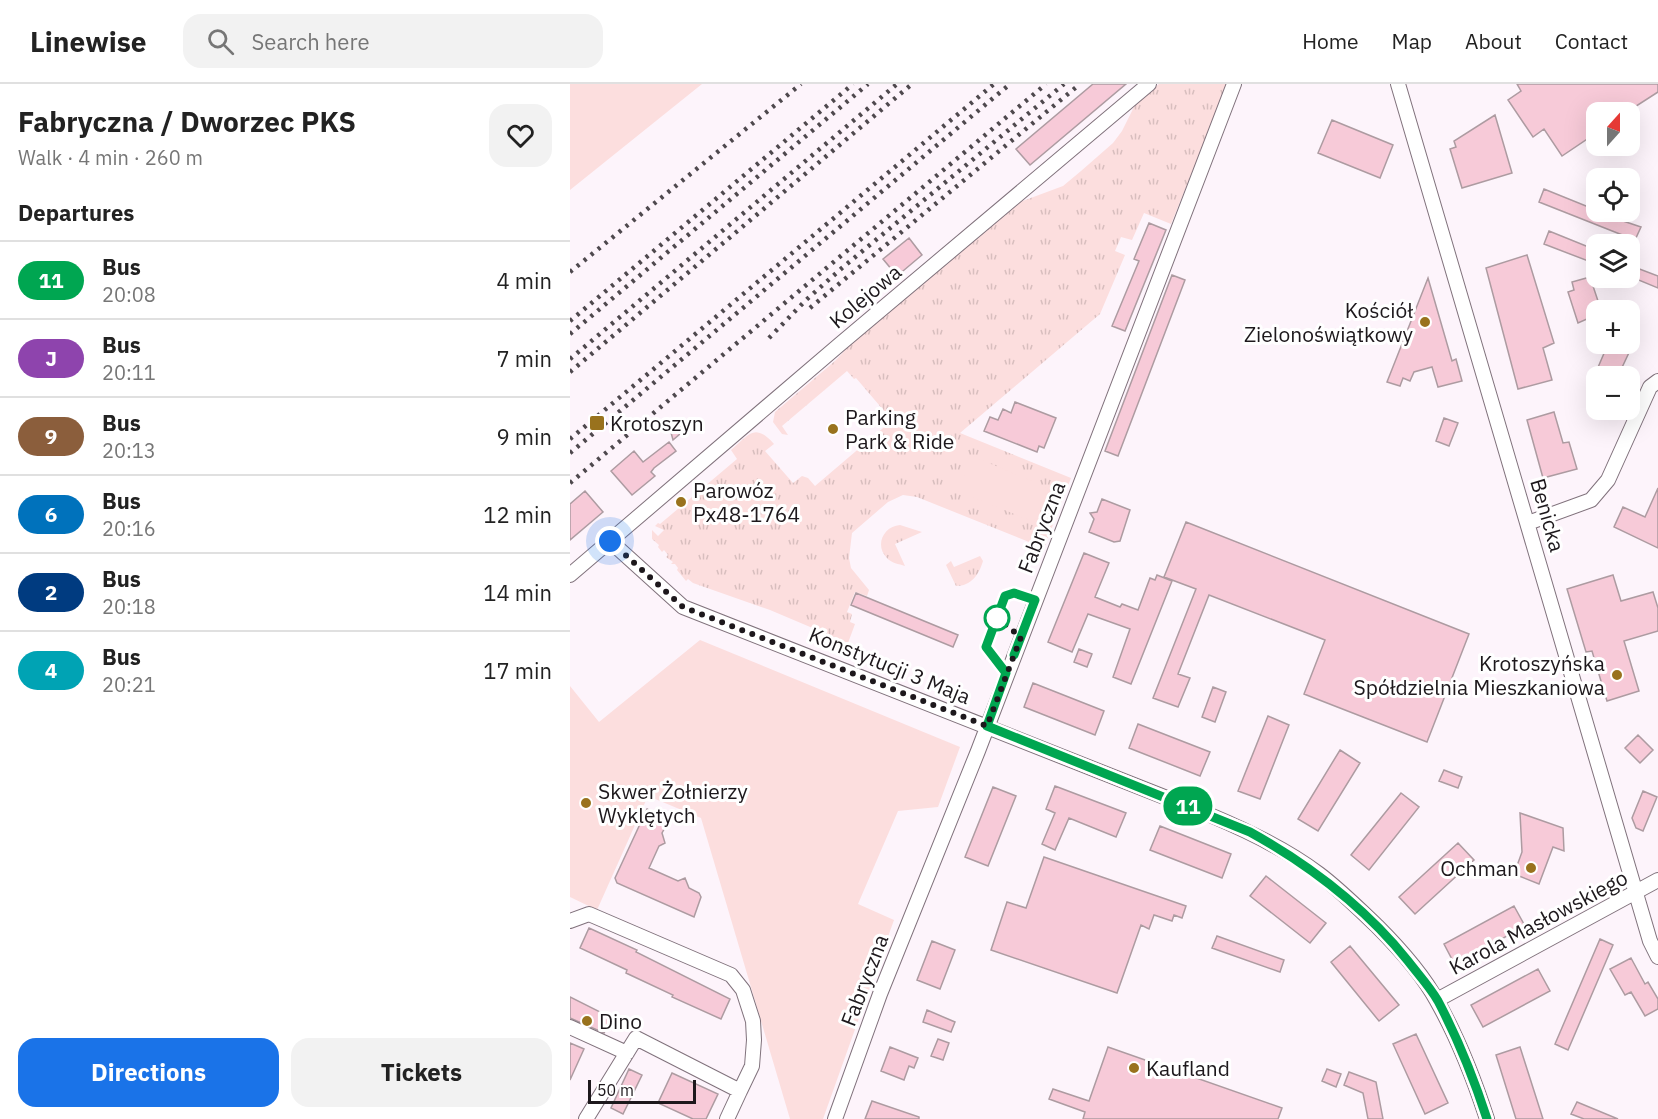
<!DOCTYPE html>
<meta charset="utf-8">
<style>
:root{--surface:#fff;--page:#f2f2f2;--text:#222;--muted:#767676;--line:#e0e0e0;--accent:#1a73e8}
body{margin:0;font-family:"IBM Plex Sans",sans-serif;background:var(--page);color:var(--text);height:100vh;display:flex;flex-direction:column;font-size:22px;white-space:nowrap}
*{box-sizing:border-box;margin:0}
p{font-size:20px;color:var(--muted)}
.icon{flex:none;width:33px;height:33px;fill:none;stroke:currentColor;stroke-width:2;stroke-linecap:round;stroke-linejoin:round}
.map{position:relative;flex:1;overflow:hidden}
.details{display:flex;flex-direction:column;background:var(--surface);width:570px}
.details>*{flex:none}
.badge{padding:0 12px;border-radius:20px;font-size:21px;line-height:39px}
.needle{width:39px;rotate:21deg}
.tools{position:absolute;left:1016px;top:18px;display:grid;gap:12px}
.tools a{display:grid;place-items:center;width:54px;height:54px;border-radius:12px;background:var(--surface);box-shadow:0 6px 24px #0002;font-size:30px}
.scale{position:absolute;left:18px;bottom:15px;width:108px;box-sizing:border-box;padding-left:6px;border:3px solid #1d181c;border-top:0;font-size:16px;line-height:21px;white-space:nowrap;color:#1d181c;-webkit-text-stroke:4px #fff;paint-order:stroke}
.you{position:absolute;width:30px;height:30px;margin:-15px;border:4px solid #fff;border-radius:50%;background:#1a73e8;box-shadow:0 0 0 9px #1a73e833}
.map>.badge{position:absolute;translate:-50% -50%;box-shadow:0 0 0 3px #fff}
h2{padding:0 18px;font-size:22px;line-height:54px}
.round{display:grid;place-items:center;flex:none;width:63px;height:63px;border-radius:18px;background:var(--page)}
.head{display:flex;align-items:center;justify-content:space-between;height:102px;padding:0 18px}
h1{font-size:28px;font-weight:700;line-height:45px}
.button{display:flex;gap:12px;margin-top:auto;padding:12px 18px}
.button a{flex:1;height:69px;border-radius:18px;background:var(--accent);color:#fff;font-size:24px;font-weight:700;line-height:69px;text-align:center}
.button a+a{background:var(--page);color:var(--text)}
ul{padding:0;list-style:none}
li{display:flex;align-items:center;gap:18px;height:78px;padding:0 18px;border-top:2px solid var(--line)}
li div{flex:1}
li b{display:block;font-size:22px}
li em{font-style:normal}
li .badge{min-width:66px;font-weight:700;text-align:center}
header{display:flex;align-items:center;gap:36px;box-sizing:border-box;height:84px;padding:0 30px;background:var(--surface);border-bottom:2px solid var(--line)}
header strong{font-size:28px}
nav{display:flex;gap:33px;margin-inline-start:auto;font-size:21px}
.search{width:420px;height:54px;background:var(--page);display:flex;align-items:center;gap:15px;box-sizing:border-box;padding:0 21px;border-radius:18px;color:var(--muted);font-size:22px}
main{display:flex;flex:1;min-height:0}
.map>svg:first-child{display:block}
</style>
<header>
<strong>Linewise</strong>
<div class="search"><svg class="icon" aria-label="search" viewBox="0 0 24 24"><circle cx="10" cy="10" r="6"/><path d="M15 15l6 6"/></svg>Search here</div>
<nav><a>Home</a><a>Map</a><a>About</a><a>Contact</a></nav>
</header>
<main>
<section class="details">
<div class="head"><div><h1>Fabryczna / Dworzec PKS</h1><p>Walk · 4 min · 260 m</p></div><a class="round"><svg class="icon" aria-label="heart" viewBox="0 0 24 24"><path d="M12 20l-8-8c-3-5 5-10 8-4 3-6 11-1 8 4z"/></svg></a></div>
<h2>Departures</h2>
<ul>
<li><span class="badge" style="background:#00a651;color:#fff">11</span><div><b>Bus</b><p>20:08</p></div><em>4 min</em></li>
<li><span class="badge" style="background:#8e44ad;color:#fff">J</span><div><b>Bus</b><p>20:11</p></div><em>7 min</em></li>
<li><span class="badge" style="background:#8b5e3c;color:#fff">9</span><div><b>Bus</b><p>20:13</p></div><em>9 min</em></li>
<li><span class="badge" style="background:#0072bc;color:#fff">6</span><div><b>Bus</b><p>20:16</p></div><em>12 min</em></li>
<li><span class="badge" style="background:#003b80;color:#fff">2</span><div><b>Bus</b><p>20:18</p></div><em>14 min</em></li>
<li><span class="badge" style="background:#00a3b4;color:#fff">4</span><div><b>Bus</b><p>20:21</p></div><em>17 min</em></li>
</ul>
<div class="button"><a>Directions</a><a>Tickets</a></div>
</section>
<div class="map">
<svg width="1088" height="1035" viewBox="0 0 1088 1035">
<defs>
<pattern id="grass-tufts" width="24" height="20" patternUnits="userSpaceOnUse" patternTransform="scale(1.5)"><rect width="24" height="20" fill="#fcdede"/><path d="M3 7l-1-3M5 7V3M7 7l1-3M15 17l-1-3M17 17v-4M19 17l1-3" fill="none" stroke="#d8bebe"/></pattern>
</defs>
<rect width="100%" height="100%" fill="#fdf4fb"/>
<path fill="url(#grass-tufts)" d="M589,0H658L601,140L574,129L562,156L551,153L545,167L555,171L530,230L390,349L501,394L474,464L347,413L333,411L318,418L282,449L279,474L281,484L299,506L297,512L285,508L277,528L282,530L280,538L285,540L278,559L200,526L123,499L118,495L116,497L107,486L108,484L105,480H101L103,478L96,473L98,471L94,466L92,468L88,463L89,461L82,455V446L88,452L94,446L85,442L88,439L90,440L167,375L161,366C179,351 184,338 204,360L195,367L223,399L232,392L238,394L245,402L319,339L312,331L315,328L286,294L284,295L277,287L212,342L218,351L212,350L203,338L205,328L265,277L280,261L450,118L493,102L511,87L543,59L552,47L567,17Z
M330,441L352,448L325,460L335,482C329,480 321,479 317,474C304,461 314,442 330,441Z
M410,472L413,477C409,491 401,502 386,502L376,481L381,477L384,483Z"/>
<path fill="#fcdede" d="M0,0H132L0,106Z
M402,372L478,404L464,438L388,407Z
M130,556L390,663L368,723L328,727L288,820L324,836L253,1035H220L131,734L78,712L27,826L0,813V602L29,638Z"/>
<path fill="#f7cad8" stroke="#ad9ba1" stroke-width="1.5" d="M523,0H556L460,81L446,65Z
M947,0H1088V8L1057,28H1026V49L992,72L974,45L963,53L938,16L951,7Z
M925,31L942,89L892,104L880,65L886,63L884,57Z
M762,36L823,61L810,94L748,69Z
M974,105L1026,126V128L1071,143L1065,156L969,118Z
M579,139L596,146L555,247L542,242L569,177L564,175Z
M979,147L1026,166V180L974,160Z
M339,154L352,171L327,192L313,175Z
M957,171L984,259L973,264L982,296L948,305L916,184Z
M1059,181L1088,192V204L1059,192Z
M602,191L615,196L548,372L535,367Z
M1020,193L1031,226H1026V231L1008,239L998,208L1004,206L1002,198Z
M858,194L882,277L886,275L892,297L868,303L862,283L844,288L840,297L833,294L830,302L817,298Z
M1038,260H1063L1048,292H1037L1026,288Z
M445,318L486,334L474,364L469,362L467,368L414,347L420,333L428,336L433,325L441,329Z
M984,328L993,359L999,358L1007,385L973,394L957,336Z
M874,334L888,339L879,362L866,357Z
M107,340L112,344L111,349L103,356L100,345L102,342Z
M99,358L106,367L84,384L81,388L85,392L62,411L41,387L64,367L73,378Z
M1088,404V464L1044,443L1053,423L1075,433Z
M15,407L33,428L0,456V420Z
M532,415L560,426L550,457L544,458L519,448L524,435L520,429L527,428Z
M616,438L899,550L857,658L734,610L755,556L639,511L608,590L620,594L608,623L583,614L626,505L594,493Z
M514,469L539,479L525,513L550,523L552,520L568,526L580,494L585,496L587,491L602,497L561,600L543,593L560,545L518,530L502,568L478,558Z
M1043,491L1051,517L1083,508L1088,524V547L1054,557L1069,607L1037,617L1022,567L1016,568L997,505Z
M286,509L388,551L383,563L281,521Z
M509,565L522,570L517,583L504,578Z
M463,599L534,627L525,651L454,623Z
M643,603L656,608L645,638L632,633Z
M698,632L719,641L690,715L668,707Z
M568,640L640,668L630,692L559,664Z
M1068,651L1083,666L1070,679L1055,664Z
M770,666L790,679L748,747L728,735Z
M874,686L892,693L888,704L869,697Z
M485,702L556,729L546,753L499,734L485,766L472,760L485,729L476,725Z
M423,703L446,712L418,782L395,773Z
M1073,707L1087,713L1073,747L1066,744L1062,734Z
M831,709L849,723L799,786L781,771Z
M77,725L94,735L97,740L92,749L95,759L89,762L79,784L108,797L115,794L119,804L129,809L131,813L124,833L47,799L45,794Z
M950,729L993,744L994,767L983,763L969,800L944,790L952,768Z
M590,742L661,770L652,794L580,766Z
M888,759L904,776L845,830L829,813Z
M474,773L616,822L612,834L604,831L602,837L584,831L579,845L571,841L547,909L421,866L437,818L456,824Z
M696,792L756,839L740,859L680,812Z
M944,822L955,842L885,881L874,860Z
M19,844L67,866L66,868L160,915L151,935L102,913L103,911L56,889L57,886L10,864Z
M647,852L714,876L710,888L642,864Z
M1030,855L1043,861L998,966L985,960Z
M362,857L385,866L370,905L347,896Z
M780,862L829,921L809,937L761,878Z
M1061,874L1075,900L1078,898L1088,915V925L1075,932L1061,908L1055,911L1040,885Z
M968,885L980,907L913,943L901,921Z
M0,913L42,934L34,949L0,934Z
M357,926L385,938L381,948L353,938Z
M846,950L878,1019L855,1030L823,960Z
M368,955L379,959L373,976L361,972Z
M0,959L14,965L0,996Z
M320,963L348,974L344,984L339,982L334,996L311,987Z
M538,963L712,1024L708,1035H513L515,1028L479,1015L483,1005L519,1017Z
M950,963L973,1035H946L926,971Z
M59,985L72,991L53,1030L41,1024Z
M757,985L771,990L766,1003L752,997Z
M779,988L806,998L813,1035H798L793,1009L774,1001Z
M102,989L148,1010L136,1035H123L88,1019Z
M302,1017L349,1033V1035H295Z
M1007,1018L1048,1035H1014L1001,1030Z"/>
<g fill="none" stroke-linecap="round" stroke-linejoin="round">
<defs>
<path id="minor" d="M828,0L1080,857L1088,873
M958,439L1021,416L1038,396L1080,303L1088,297
M40,457L113,523L640,731C678,747 716,765 749,790C769,805 788,824 807,842C829,864 852,889 867,917C888,954 904,995 917,1035
M0,491L269,261L579,0
M0,837L19,830L161,891L173,906L183,937L184,956L182,982L170,1007
M867,916L1088,796
M0,943L57,969
M16,1035L66,954L170,1007L157,1035
M265,1035L310,910L408,667L664,0"/>
</defs>
<use href="#minor" stroke="#80727c" stroke-width="16"/>
<use href="#minor" stroke="#fff" stroke-width="14"/>
<path stroke="#4e484d" stroke-width="4.5" stroke-dasharray="3 6" stroke-linecap="butt" d="M0,188L231,0
M240,224L510,0
M0,237L283,0
M0,250L298,0
M199,254L236,216L272,184L494,0
M0,275L327,0
M0,288L342,0
M0,355L424,0
M0,369L440,0
M0,399L476,0"/>
</g>
<g fill="none" stroke-linecap="round" stroke-linejoin="round">
<defs>
<path id="line" d="M444,571L465,516L444,509L435,512L416,563L436,589L417,642L680,748C741,782 794,822 838,877C848,890 860,903 868,917C888,955 904,995 917,1035"/>
</defs>
<use href="#line" stroke="#fff" stroke-width="14"/>
<use href="#line" stroke="#00a651" stroke-width="9"/>
<path stroke="#1d181c" stroke-width="6" stroke-dasharray="0 10.8" d="M40,457L113,523L417,642L451,553L427,534"/>
</g>
<g fill="#99721d" stroke="#fff" stroke-width="2">
<circle cx="855" cy="238" r="6"/>
<rect x="19" y="331" width="16" height="16" rx="3"/>
<circle cx="263" cy="345" r="6"/>
<circle cx="111" cy="418" r="6"/>
<circle cx="1047" cy="591" r="6"/>
<circle cx="16" cy="719" r="6"/>
<circle cx="961" cy="784" r="6"/>
<circle cx="17" cy="937" r="6"/>
<circle cx="564" cy="984" r="6"/>
</g>
<circle fill="#fff" stroke="#00a651" stroke-width="3" cx="427" cy="534" r="12"/>
<g text-anchor="middle" dominant-baseline="central" stroke-width="6" stroke-linejoin="round" paint-order="stroke">
<g font-size="21" fill="#1d181c" stroke="#fff">
<text transform="translate(295 212) rotate(-40)">Kolejowa</text>
<text transform="translate(978 431) rotate(74)">Benicka</text>
<text transform="translate(471 443) rotate(-69)">Fabryczna</text>
<text transform="translate(320 581) rotate(22)">Konstytucji 3 Maja</text>
<text transform="translate(968 838) rotate(-28)">Karola Masłowskiego</text>
<text transform="translate(294 896) rotate(-69)">Fabryczna</text>
</g>
<g font-size="21" fill="#1d181c" stroke="#fff" text-anchor="start">
<text x="843" y="226" text-anchor="end">Kościół<tspan x="843" dy="24">Zielonoświątkowy</tspan></text>
<text x="275" y="333">Parking<tspan x="275" dy="24">Park &amp; Ride</tspan></text>
<text x="40" y="339">Krotoszyn</text>
<text x="123" y="406">Parowóz<tspan x="123" dy="24">Px48-1764</tspan></text>
<text x="1035" y="579" text-anchor="end">Krotoszyńska<tspan x="1035" dy="24">Spółdzielnia Mieszkaniowa</tspan></text>
<text x="28" y="707">Skwer Żołnierzy<tspan x="28" dy="24">Wyklętych</tspan></text>
<text x="949" y="784" text-anchor="end">Ochman</text>
<text x="29" y="937">Dino</text>
<text x="576" y="984">Kaufland</text>
</g>
</g>
</svg>
<div class="tools">
<a><svg class="needle" viewBox="-14 -14 28 28"><path d="M0-13l5 13h-10z" fill="#e53935"/><path d="M0 13l5-13h-10z" fill="#767676"/></svg></a>
<a><svg class="icon" aria-label="locate" viewBox="0 0 24 24"><circle cx="12" cy="12" r="6"/><path d="M12 2v4M12 18v4M2 12h4M18 12h4"/></svg></a>
<a><svg class="icon" aria-label="layers" viewBox="0 0 24 24"><path d="M12 4l9 5-9 5-9-5zM3 14l9 5 9-5"/></svg></a>
<a>+</a>
<a>−</a>
</div>
<div class="scale">50 m</div>
<div class="you" style="left:40px;top:457px"></div>
<b class="badge" style="left:618px;top:722px;background:#00a651;color:#fff">11</b>
</div>
</main>
